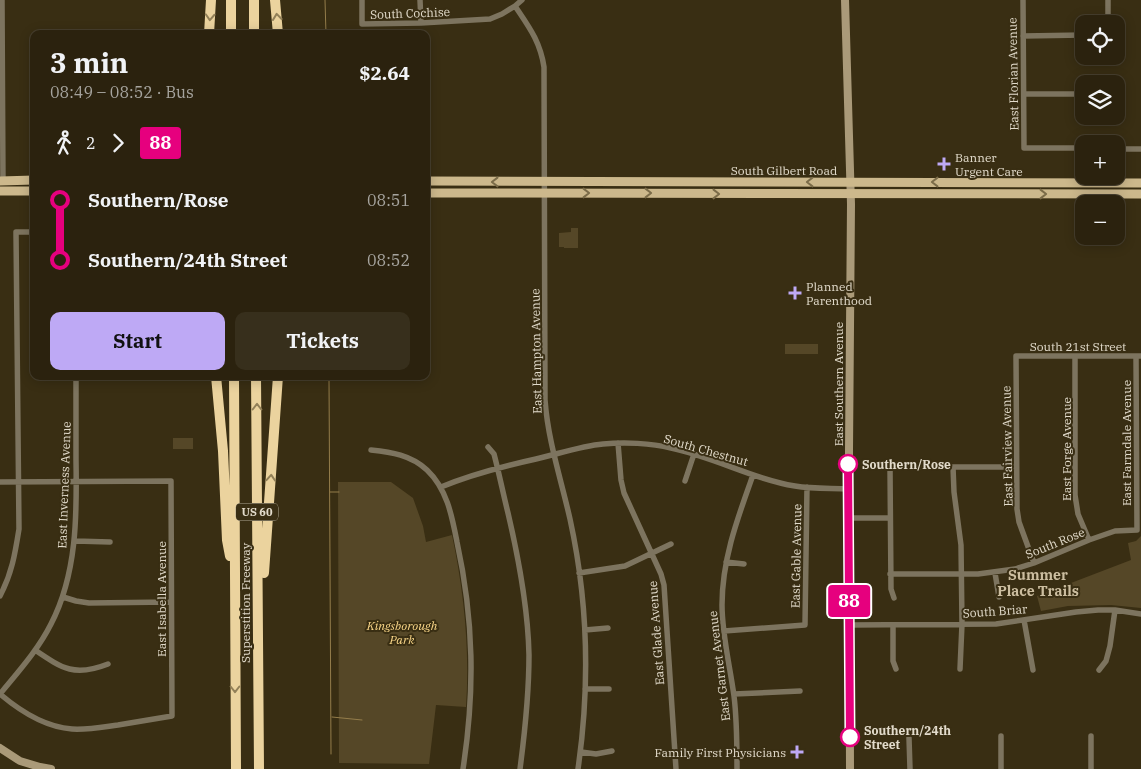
<!DOCTYPE html>
<meta charset="utf-8">
<style>
:root{--surface:#2b220e;--page:#372f1c;--text:#f1f3f6;--muted:#a6a49e;--line:#473f2e;--accent:#bea9f5}
body{margin:0;font-family:"IBM Plex Serif",serif;background:var(--page);color:var(--text);height:100vh;display:flex;flex-direction:column;font-size:19px;white-space:nowrap}
*{box-sizing:border-box;margin:0}
p{font-size:16px;color:var(--muted)}
.icon{flex:none;width:28px;height:28px;fill:none;stroke:currentColor;stroke-width:2;stroke-linecap:round;stroke-linejoin:round}
.map{position:relative;flex:1;overflow:hidden}
.details{position:absolute;left:30px;top:30px;width:400px;height:350px;display:flex;flex-direction:column;background:var(--surface);border-radius:10px;box-shadow:0 2px 12px #0003,0 0 0 1px var(--line)}
.details>*{flex:none}
.badge{padding:0 10px;border-radius:4px;font-size:18px;line-height:32px}
.buttons{position:absolute;left:1075px;top:15px;display:grid;gap:10px}
.buttons a{display:grid;place-items:center;width:50px;height:50px;border-radius:10px;background:var(--surface);box-shadow:0 2px 12px #0003,0 0 0 1px var(--line);font-size:25px}
.map>.badge{position:absolute;translate:-50% -50%;box-shadow:0 0 0 2px #fff}
.legs{display:flex;align-items:center;gap:8px;height:55px;padding:0 20px;font-size:16px}
.legs p{margin-inline-start:auto}
.overview{display:flex;align-items:center;justify-content:space-between;height:85px;padding:0 20px}
h1{font-size:28px;font-weight:700;line-height:38px}
.primary-button{display:flex;gap:10px;margin-top:auto;padding:10px 20px}
.primary-button a{flex:1;height:58px;border-radius:10px;background:var(--accent);color:#111;font-size:20px;font-weight:700;line-height:58px;text-align:center}
.primary-button a+a{background:var(--page);color:var(--text)}
ul{padding:0 20px;list-style:none}
li{display:flex;align-items:center;gap:18px;height:60px;font-size:19px}
li i{display:grid;place-items:center;width:8px;height:100%;margin:0 6px;background:currentColor}
li i::after{content:'';width:12px;height:12px;margin:-6px;border:4px solid;border-radius:50%;background:var(--surface)}
li p{margin-inline-start:auto}
li:first-child i{background:linear-gradient(#0000 50%,currentColor 0)}
li:last-child i{background:linear-gradient(currentColor 50%,#0000 0)}
.map>svg:first-child{display:block}
</style>
<div class="map">
<svg width="1141" height="769" viewBox="0 0 1141 769">
<rect width="100%" height="100%" fill="#392e13"/>
<path fill="#554727" d="M571,228H578V248H564V247H559V233L571,232Z
M785,344H818V354H785Z
M173,438H193V449H173Z
M338,482H391L413,498L423,526L426,542L452,535C464,592 470,649 466,707L436,705L429,764L339,763Z
M1141,536V608L1111,605L1068,606L1041,611L1037,596L1131,560L1128,543L1136,541Z"/>
<g fill="none" stroke-linecap="round" stroke-linejoin="round">
<path stroke="#947d4b" stroke-width="1" d="M325,0L326,34
M329,376L331,754
M330,492H339
M332,717L362,720"/>
<path stroke="#7d745f" stroke-width="5.5" d="M2,0L3,181
M362,0V24L421,23L490,19L502,14L515,6L522,0
M420,0L421,23
M1023,0L1024,148H1084
M1108,0V24
M515,6C529,27 540,41 544,67L545,400C548,441 561,479 570,519C588,601 590,686 578,769
M1023,36L1084,35
M1024,94H1084
M1116,149H1141
M1075,356V495L1078,514L1089,540
M618,443L621,480L624,493L661,574L664,585L676,769
M488,447L494,454C499,473 503,493 508,513C519,560 528,607 529,655C529,694 525,731 520,769
M371,450C391,452 411,455 427,470C447,489 452,516 457,542C474,620 475,691 463,769
M953,467L954,492L961,545L962,624L960,669
M685,481L694,454
M0,482L171,481L172,716C154,719 136,722 118,725C103,727 88,730 72,729C45,727 20,711 0,694
M441,487C472,474 504,466 536,459C558,454 581,446 603,444C624,442 651,443 671,448C714,457 753,479 795,486C813,489 831,488 849,489
M849,518H890
M75,541L110,542
M726,562L744,564
M1034,563L1019,522L1017,509L1016,356H1141
M579,573L625,566L671,544
M995,573L999,597
M890,574H978L1015,569L1034,563L1089,540L1115,531L1137,530L1136,356
M0,596C12,573 15,554 19,529L16,232H34
M63,597L76,601L89,603L171,602
M894,598L891,589L890,467H1016
M1024,620L1033,670
M850,625L996,624L1076,612L1098,610H1115L1141,614
M893,625V661L896,669
M585,630L608,628
M724,631L805,625L807,487
M35,650C63,669 75,677 108,664
M1099,670L1106,661L1110,646L1115,610
M585,689H609
M0,694C18,672 38,650 51,624C77,574 77,515 76,460C76,432 76,404 76,376
M734,694L800,691
M1001,736V769
M909,738L910,769
M581,752L596,754L612,751
M737,769C737,745 737,720 734,696C730,666 722,635 722,605C722,559 738,517 753,475
M1091,769V736"/>
<path stroke="#aa9a79" stroke-width="8" d="M845,0L851,204L849,451L850,769
M0,748L20,761L40,767L51,769"/>
<path stroke="#ccb88c" stroke-width="9" d="M0,181L34,180
M426,181L1141,183
M0,191H34
M426,193L1141,194"/>
<path stroke="#ebd39e" stroke-width="10" d="M231,0V34
M254,0V34
M275,0L278,34
M209,34L211,0
M216,376L223,451L227,540L230,556
M234,376L236,769
M256,376L259,769
M264,573L278,376"/>
</g>
<defs><path id="oneway-chevron" d="M-2-3.5L2.5 0L-2 3.5" fill="none" stroke-width="1.6" stroke-linecap="round" stroke-linejoin="round" transform="scale(1.25)"/></defs>
<g stroke="#928058">
<use href="#oneway-chevron" transform="translate(210 17) rotate(93)"/>
<use href="#oneway-chevron" transform="translate(277 17) rotate(-96)"/>
<use href="#oneway-chevron" transform="translate(257 407) rotate(-90)"/>
<use href="#oneway-chevron" transform="translate(271 478) rotate(-86)"/>
<use href="#oneway-chevron" transform="translate(235 689) rotate(90)"/>
</g>
<g stroke="#7b6c49">
<use href="#oneway-chevron" transform="translate(495 182) rotate(-180)"/>
<use href="#oneway-chevron" transform="translate(810 182) rotate(180)"/>
<use href="#oneway-chevron" transform="translate(935 182) rotate(-180)"/>
<use href="#oneway-chevron" transform="translate(586 193)"/>
<use href="#oneway-chevron" transform="translate(648 193)"/>
<use href="#oneway-chevron" transform="translate(716 194)"/>
<use href="#oneway-chevron" transform="translate(1043 194)"/>
</g>
<g fill="none" stroke-linecap="round" stroke-linejoin="round">
<defs>
<path id="line-1" d="M848,464L850,737"/>
</defs>
<use href="#line-1" stroke="#fff" stroke-width="11"/>
<use href="#line-1" stroke="#e6007e" stroke-width="8"/>
</g>
<g fill="#bea9f5" stroke="#392e13" stroke-width="2">
<path d="M941.5 156.5h5v5h5v5h-5v5h-5v-5h-5v-5h5z"/>
<path d="M792.5 285.5h5v5h5v5h-5v5h-5v-5h-5v-5h5z"/>
<path d="M794.5 744.5h5v5h5v5h-5v5h-5v-5h-5v-5h5z"/>
</g>
<g fill="#fff" stroke="#e6007e" stroke-width="2.5">
<circle cx="848" cy="464" r="9"/>
<circle cx="850" cy="737" r="9"/>
</g>
<g text-anchor="middle" dominant-baseline="central" stroke-width="4" stroke-linejoin="round" paint-order="stroke">
<rect fill="#392e13" stroke="#afa794" stroke-width="1" x="236" y="503.5" width="42" height="17" rx="4"/>
<g font-size="11" font-weight="bold" fill="#e2dbcb">
<text x="257" y="512">US 60</text>
</g>
<g font-size="12" fill="#e2dbcb" stroke="#392e13">
<text transform="translate(410 13) rotate(-2)">South Cochise</text>
<text transform="translate(1013 74) rotate(-91)">East Florian Avenue</text>
<text x="784" y="170">South Gilbert Road</text>
<text x="1078" y="346">South 21st Street</text>
<text transform="translate(536 351) rotate(-91)">East Hampton Avenue</text>
<text transform="translate(838 384) rotate(-90)">East Southern Avenue</text>
<text transform="translate(1126 443) rotate(-90)">East Farmdale Avenue</text>
<text transform="translate(1007 446) rotate(-91)">East Fairview Avenue</text>
<text transform="translate(1066 449) rotate(-90)">East Forge Avenue</text>
<text transform="translate(706 450) rotate(16)">South Chestnut</text>
<text transform="translate(64 485) rotate(-88)">East Inverness Avenue</text>
<text transform="translate(1055 543) rotate(-22)">South Rose</text>
<text transform="translate(796 556) rotate(-89)">East Gable Avenue</text>
<text transform="translate(161 599) rotate(-90)">East Isabella Avenue</text>
<text transform="translate(245 603) rotate(-90)">Superstition Freeway</text>
<text transform="translate(995 611) rotate(-4)">South Briar</text>
<text transform="translate(656 633) rotate(-94)">East Glade Avenue</text>
<text transform="translate(719 666) rotate(-97)">East Garnet Avenue</text>
</g>
<g font-size="12" fill="#e2dbcb" stroke="#392e13" text-anchor="start">
<text x="955" y="157">Banner<tspan x="955" dy="14">Urgent Care</tspan></text>
<text x="806" y="286">Planned<tspan x="806" dy="14">Parenthood</tspan></text>
<text x="786" y="752" text-anchor="end">Family First Physicians</text>
</g>
<g font-size="12" font-weight="bold" fill="#e2dbcb" stroke="#392e13" text-anchor="start">
<text x="862" y="464">Southern/Rose</text>
<text x="864" y="730">Southern/24th<tspan x="864" dy="14">Street</tspan></text>
</g>
<g font-size="12" font-style="italic" fill="#fad789" stroke="#392e13">
<text x="402" y="625">Kingsborough<tspan x="402" dy="14">Park</tspan></text>
</g>
<g font-size="14" font-weight="bold" fill="#ccbea0" stroke="#392e13">
<text x="1038" y="575">Summer<tspan x="1038" dy="16">Place Trails</tspan></text>
</g>
</g>
</svg>
<div class="buttons">
<a><svg class="icon" aria-label="locate" viewBox="0 0 24 24"><circle cx="12" cy="12" r="6"/><path d="M12 2v4M12 18v4M2 12h4M18 12h4"/></svg></a>
<a><svg class="icon" aria-label="layers" viewBox="0 0 24 24"><path d="M12 4l9 5-9 5-9-5zM3 14l9 5 9-5"/></svg></a>
<a>+</a>
<a>−</a>
</div>
<b class="badge" style="left:849px;top:601px;background:#e6007e;color:#fff">88</b>
<section class="details">
<div class="overview"><div><h1>3 min</h1><p>08:49 – 08:52 · Bus</p></div><b>$2.64</b></div>
<div class="legs"><svg class="icon" aria-label="walk" viewBox="0 0 24 24"><circle cx="13" cy="4" r="2"/><path d="M13 8l-2 6 4 7M11 14l-3 7M7 12l3-4h3l4 4"/></svg>2<svg class="icon" aria-label="forward" viewBox="0 0 24 24"><path d="M9 5l7 7-7 7"/></svg><b class="badge" style="background:#e6007e;color:#fff">88</b></div>
<ul>
<li><i style="color:#e6007e"></i><b>Southern/Rose</b><p>08:51</p></li>
<li><i style="color:#e6007e"></i><b>Southern/24th Street</b><p>08:52</p></li>
</ul>
<div class="primary-button"><a>Start</a><a>Tickets</a></div>
</section>
</div>
